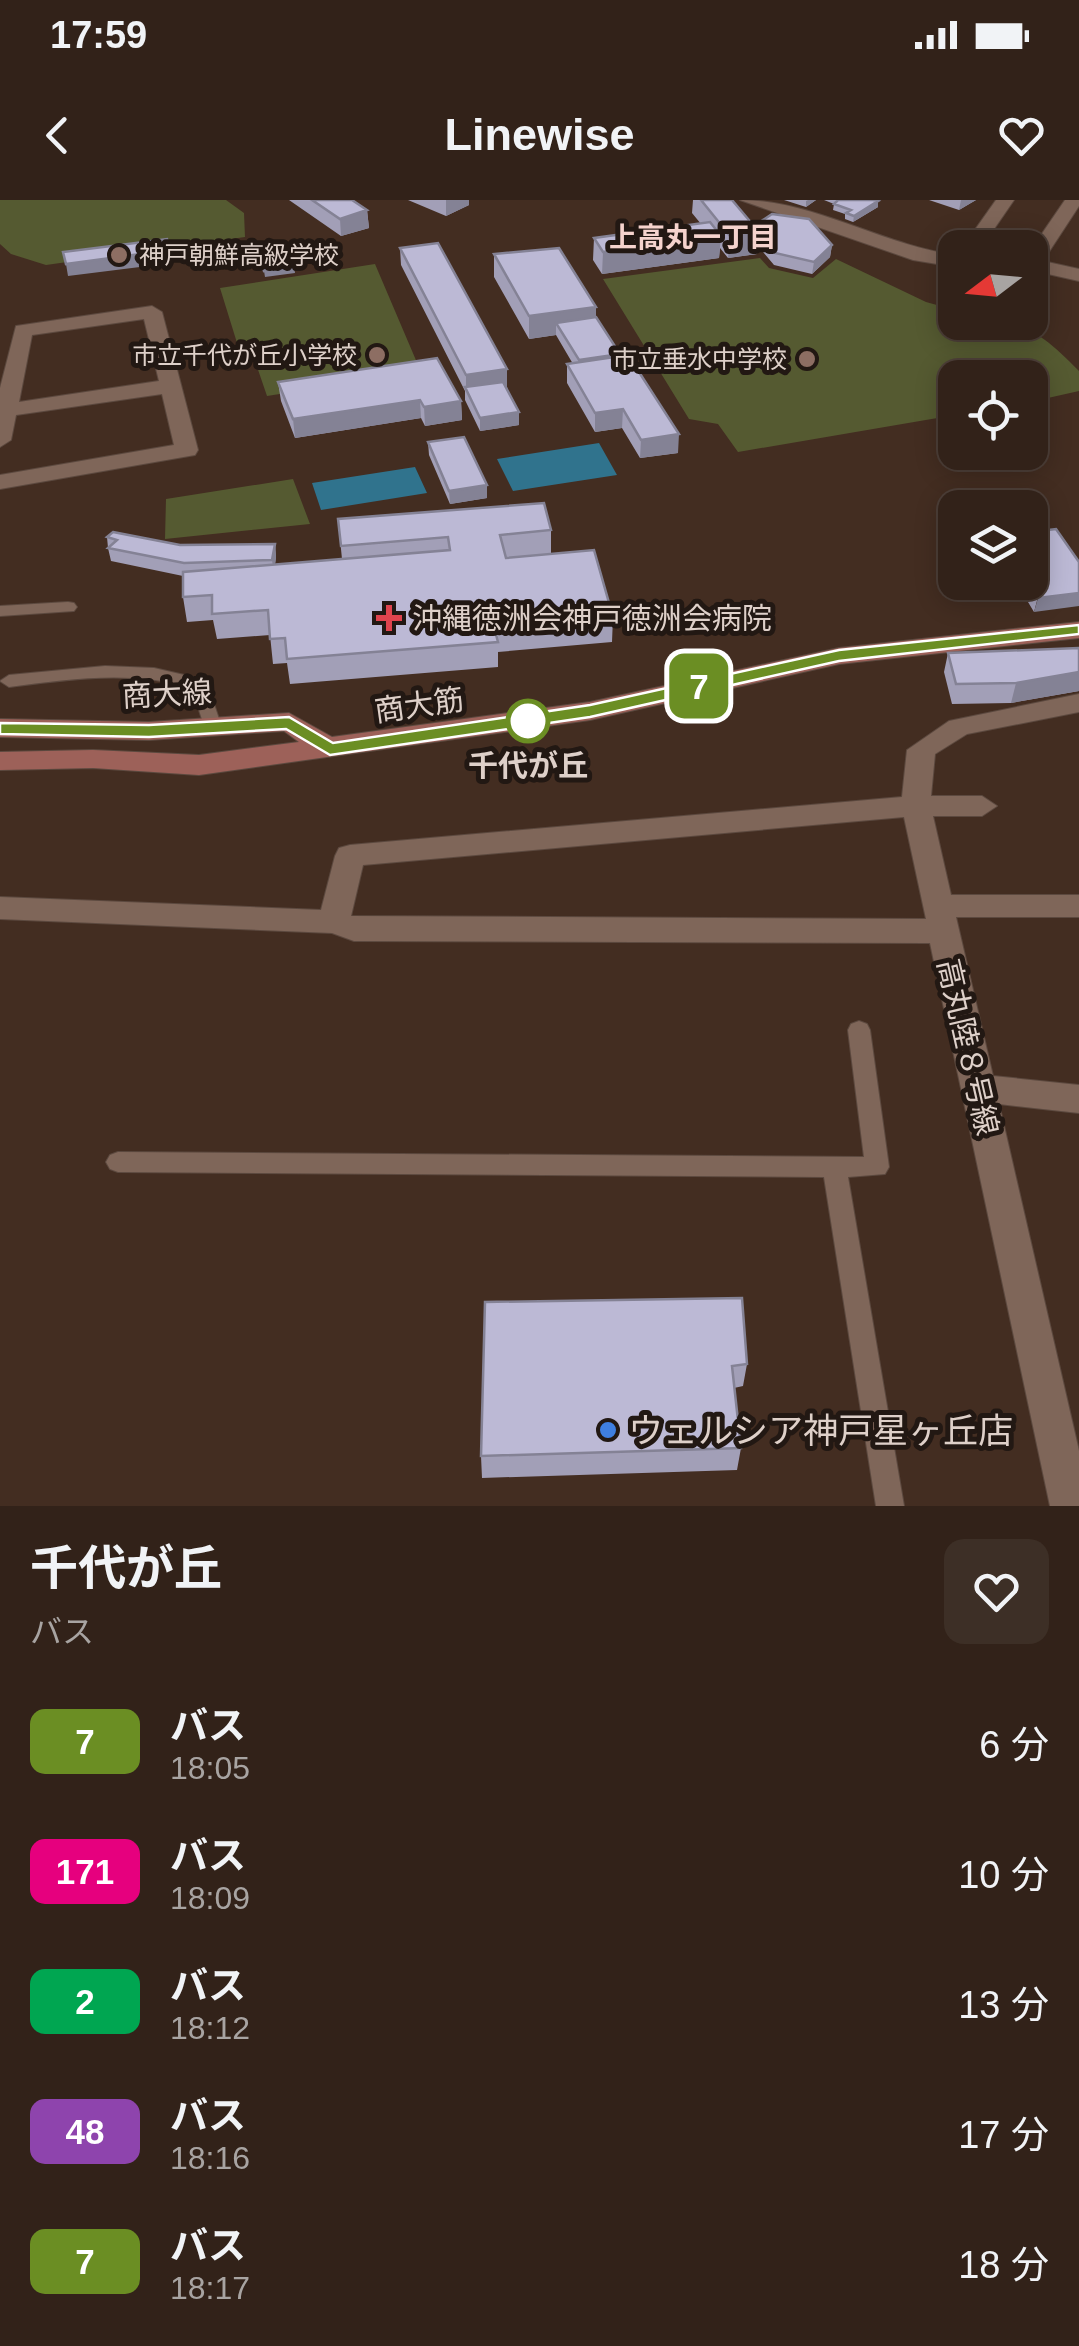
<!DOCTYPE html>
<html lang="ja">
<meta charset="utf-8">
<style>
:root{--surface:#322219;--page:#3d2f26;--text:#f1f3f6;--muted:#a8a4a2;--line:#4d3f38}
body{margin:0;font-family:Helvetica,"Noto Sans JP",sans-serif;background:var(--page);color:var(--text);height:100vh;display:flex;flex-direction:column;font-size:38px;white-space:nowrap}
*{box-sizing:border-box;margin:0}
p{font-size:32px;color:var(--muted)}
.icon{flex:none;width:55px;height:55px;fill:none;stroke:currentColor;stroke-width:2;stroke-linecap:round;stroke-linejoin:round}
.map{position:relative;height:1306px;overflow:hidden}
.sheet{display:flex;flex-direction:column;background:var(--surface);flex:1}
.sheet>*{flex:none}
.badge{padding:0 20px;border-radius:15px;font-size:35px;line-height:65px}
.needle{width:65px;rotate:254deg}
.fabs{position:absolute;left:938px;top:30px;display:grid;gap:20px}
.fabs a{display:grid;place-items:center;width:110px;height:110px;border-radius:20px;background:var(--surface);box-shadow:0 5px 25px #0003,0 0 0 2px var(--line);font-size:50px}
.map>.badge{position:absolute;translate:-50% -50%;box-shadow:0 0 0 5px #fff}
.round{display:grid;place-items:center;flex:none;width:105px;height:105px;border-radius:20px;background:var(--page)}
.headline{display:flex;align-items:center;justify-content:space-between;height:170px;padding:0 30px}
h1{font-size:48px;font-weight:700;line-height:75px}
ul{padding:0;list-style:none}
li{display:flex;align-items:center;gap:30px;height:130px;padding:0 30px}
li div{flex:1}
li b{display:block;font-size:38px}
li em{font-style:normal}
li .badge{min-width:110px;font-weight:700;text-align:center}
.status{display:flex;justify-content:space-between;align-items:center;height:70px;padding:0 50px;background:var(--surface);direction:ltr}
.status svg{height:28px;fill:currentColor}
header{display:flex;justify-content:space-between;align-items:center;height:130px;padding:0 30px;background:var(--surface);font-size:45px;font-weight:700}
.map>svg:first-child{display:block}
</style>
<div class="status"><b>17:59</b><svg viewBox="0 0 49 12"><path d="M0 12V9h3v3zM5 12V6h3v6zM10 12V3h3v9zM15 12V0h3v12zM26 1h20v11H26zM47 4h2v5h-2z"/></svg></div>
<header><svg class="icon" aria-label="back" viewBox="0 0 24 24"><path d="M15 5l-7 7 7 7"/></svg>Linewise<svg class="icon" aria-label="heart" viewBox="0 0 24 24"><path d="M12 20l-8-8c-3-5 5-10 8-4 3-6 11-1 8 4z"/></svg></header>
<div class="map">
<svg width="1079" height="1306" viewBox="0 0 1079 1306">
<rect width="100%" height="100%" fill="#432d21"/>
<path fill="#555a31" d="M0,0H226L244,13L245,37L46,65L11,54L0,44Z
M760,58L769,68L813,78L836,59L926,102L955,110V122C1021,122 1032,123 1079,171V191L1030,202V178H955V215L738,252L718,224L689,219L603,79Z
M375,64L421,172L267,196L254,158L242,159L220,88Z
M293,279L310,324L165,339L166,299Z"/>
<path fill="#30738d" d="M599,243L617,275L513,291L497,259Z
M415,267L427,293L321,310L312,283Z"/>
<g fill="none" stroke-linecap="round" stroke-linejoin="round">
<defs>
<path id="lane" d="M68,402L74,403L77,407L74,411L0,416V406Z
M105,466L154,468L206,480L221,525L219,529H205L192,488C132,470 70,479 9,487L0,481L9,475Z
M859,821L867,824L870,830L889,967L885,974L848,977L904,1306H876L824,977L118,972L110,969L106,962L110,955L118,952L864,957L848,830L851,824Z"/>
<path id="street" d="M740,0C813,0 882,45 955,55V67L913,60Z
M996,0H1014L981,48H962Z
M1065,0H1079V6L1043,61L1079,69V81L1030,70V51Z
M152,106L162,112L198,250L195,255L0,289V275L174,245L162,194L16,215L11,240L0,247V188L16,126ZM144,119L159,181L19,202L32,135Z
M1079,494V512L967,534L935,554L931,596H982L997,606L982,616H933L951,695H1079V717H956L993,876L1079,885V913L999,904L1079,1251V1306H1050L930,743L354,741L332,733L0,719V697L321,710L335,656L339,648L350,645L902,597L907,550L949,521ZM904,617L926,719L351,716L363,665Z"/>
<path id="secondary" d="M1079,422V438L839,464L590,520L199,575L93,568L0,570V552L93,550L199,555L299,542L284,531L149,540L0,537V519L149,522L289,513L332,537L590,502L839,448Z"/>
</defs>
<use href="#lane" stroke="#5c493f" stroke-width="2"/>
<use href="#street" stroke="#5c493f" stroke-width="2"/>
<use href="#secondary" stroke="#5c493f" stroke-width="2"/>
<use href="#lane" fill="#7f6659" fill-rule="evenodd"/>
<use href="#street" fill="#7f6659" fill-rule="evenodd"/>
<use href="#secondary" fill="#9d6159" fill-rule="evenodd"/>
</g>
<path fill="#a29fb7" d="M289,0H352L367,10L369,28L341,36Z
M408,0H469V5L446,16Z
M693,0H732L754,26L832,45L830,57L812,74L774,65L758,46L757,54L728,58L720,48L719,58L602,74L593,60L594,38L701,24L692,13Z
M784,0H816L806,7Z
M824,0H873L878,1V7L853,22L845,19V14L833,10L834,4Z
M929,0H976L959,10Z
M400,48L507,187L519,225L480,231L465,200V191L401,65Z
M494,54L596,107V117L678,253L640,258L622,228L595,232L567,183V164H573L556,135L529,139L494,77Z
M278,182L461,201L462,220L425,226L421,218L295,238L281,201Z
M428,242L487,298L450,304L429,255Z
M338,319L551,330V354L613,417L612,442L498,452V467L290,484L287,463L273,464L270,435L217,439L213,420L187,422L183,397V376L111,361L108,348L107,337L180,345L275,344L276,357L275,364L342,359Z
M1056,329L1034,412L1016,382H1030Z
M1079,448V491L1011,503L952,504L944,472L948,453Z
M485,1102L747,1164L743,1186L734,1188L741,1248L737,1270L482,1278L481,1256Z"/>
<path fill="#848295" d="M446,0H469V5L446,16Z
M808,0H816L806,7V1Z
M961,0H976L959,10Z
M878,1V7L853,22L854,16Z
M367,10L369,28L341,36L340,19Z
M759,32L757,54L728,58L730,36Z
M721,36L719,58L602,74L603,52Z
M832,45L830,57L812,74L814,62Z
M170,50L172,63L68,76L66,64Z
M294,66L295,73L265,77L264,71Z
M596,107V130L556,123V135L529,139V116Z
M507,169V187L468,193L466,189V175Z
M420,200L421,218L295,238L293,219Z
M461,201L462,220L425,226L424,207Z
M623,209L622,228L595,232V213Z
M519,212V225L480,231V218Z
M679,234L678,253L640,258L641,240Z
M487,285V298L450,304L449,291Z
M275,344L276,357L274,374L272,360Z
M1079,393V406L1034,412L1038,398Z
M1079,472V491L1011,503L1016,483Z"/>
<path fill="#bcb9d5" stroke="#848295" stroke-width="2.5" d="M312,0H352L367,10L340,19Z
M701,0H732L759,32L730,36Z
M838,0H873L878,1L854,16L846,13L851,10L834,4Z
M772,14L809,19L832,45L814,62L775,53L754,26Z
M710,22L721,36L603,52L594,38Z
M167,39L170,50L66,64L63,52Z
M438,43L507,169L466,175L400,48Z
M559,48L596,107L529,116L494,54Z
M292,61L294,66L264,71L262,65Z
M596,117L620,154L579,160L556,123Z
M628,155L679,234L641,240L623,209L595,213L567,164Z
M437,158L461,201L424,207L420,200L293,219L278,182Z
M503,182L519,212L480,218L465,187Z
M464,237L487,285L449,291L428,242Z
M544,303L551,330L500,335L506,358L594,350L613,417L494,427L498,442L287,459L285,438L270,439L268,410L212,414V395L183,397V372L450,350L448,337L341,346L338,319Z
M1056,329L1079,362V393L1038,398L1028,382H1030V332Z
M113,332L180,345L275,344L272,360L184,363L108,348L117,340L107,337Z
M1079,448V472L1016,483L956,484L948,453Z
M742,1098L747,1164L732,1166L741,1248L481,1256L485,1102Z"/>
<path fill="#6b8e23" stroke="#fff" stroke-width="2.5" d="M1079,425V434L839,461L590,517L330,555L286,529L149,537L0,534V523L149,525L289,517L333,543L590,505L839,450Z"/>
<g fill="#8d6e63" stroke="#221813" stroke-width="4">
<circle cx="119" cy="55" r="10"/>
<circle cx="377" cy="155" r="10"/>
<circle cx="807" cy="159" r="10"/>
</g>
<path fill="#e0444e" stroke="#221813" stroke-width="4" d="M384 403h10v10h10v10h-10v10h-10v-10h-10v-10h10z"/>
<circle fill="#fff" stroke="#6b8e23" stroke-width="5" cx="528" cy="521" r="20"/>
<circle fill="#3f7fe0" stroke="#221813" stroke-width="4" cx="608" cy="1230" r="10"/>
<g text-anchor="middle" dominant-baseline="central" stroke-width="10" stroke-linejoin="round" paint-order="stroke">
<g font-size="25" fill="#ded0c9" stroke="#221813" text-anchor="end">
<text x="139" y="55" text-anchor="start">神戸朝鮮高級学校</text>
<text x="357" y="155">市立千代が丘小学校</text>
<text x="787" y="159">市立垂水中学校</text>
</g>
<g font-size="28" font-weight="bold" fill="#f5d3cd" stroke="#221813">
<text x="693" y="37">上高丸一丁目</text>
</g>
<g font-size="30" fill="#ded0c9" stroke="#221813" text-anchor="start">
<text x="412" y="418">沖縄徳洲会神戸徳洲会病院</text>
</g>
<g font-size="30" fill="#ded0c9" stroke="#221813">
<text transform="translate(167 494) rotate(-3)">商大線</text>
<text transform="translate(419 505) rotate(-8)">商大筋</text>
<text transform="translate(968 847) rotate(77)">高丸陸８号線</text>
</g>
<g font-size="30" font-weight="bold" fill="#ded0c9" stroke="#221813">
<text x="528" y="565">千代が丘</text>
</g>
<g font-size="35" fill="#ded0c9" stroke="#221813" text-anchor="start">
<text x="628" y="1230">ウェルシア神戸星ヶ丘店</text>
</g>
</g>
</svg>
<div class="fabs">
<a><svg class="needle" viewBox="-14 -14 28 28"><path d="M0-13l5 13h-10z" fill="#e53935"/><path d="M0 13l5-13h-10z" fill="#a8a4a2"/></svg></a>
<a><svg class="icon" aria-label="locate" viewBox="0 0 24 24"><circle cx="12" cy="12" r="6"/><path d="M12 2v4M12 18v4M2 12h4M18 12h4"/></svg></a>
<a><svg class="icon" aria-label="layers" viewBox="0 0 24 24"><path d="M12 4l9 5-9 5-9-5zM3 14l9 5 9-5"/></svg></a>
</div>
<b class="badge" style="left:699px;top:486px;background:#6b8e23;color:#fff">7</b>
</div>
<section class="sheet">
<div class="headline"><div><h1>千代が丘</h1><p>バス</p></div><a class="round"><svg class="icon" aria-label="heart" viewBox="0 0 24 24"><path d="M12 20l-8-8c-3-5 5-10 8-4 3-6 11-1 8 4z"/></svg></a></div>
<ul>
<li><span class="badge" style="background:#6b8e23;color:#fff">7</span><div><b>バス</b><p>18:05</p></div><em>6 分</em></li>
<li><span class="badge" style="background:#e6007e;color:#fff">171</span><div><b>バス</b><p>18:09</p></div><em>10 分</em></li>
<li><span class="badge" style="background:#00a651;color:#fff">2</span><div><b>バス</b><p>18:12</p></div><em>13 分</em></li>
<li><span class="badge" style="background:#8e44ad;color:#fff">48</span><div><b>バス</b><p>18:16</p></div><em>17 分</em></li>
<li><span class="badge" style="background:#6b8e23;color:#fff">7</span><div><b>バス</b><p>18:17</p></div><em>18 分</em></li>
</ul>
</section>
